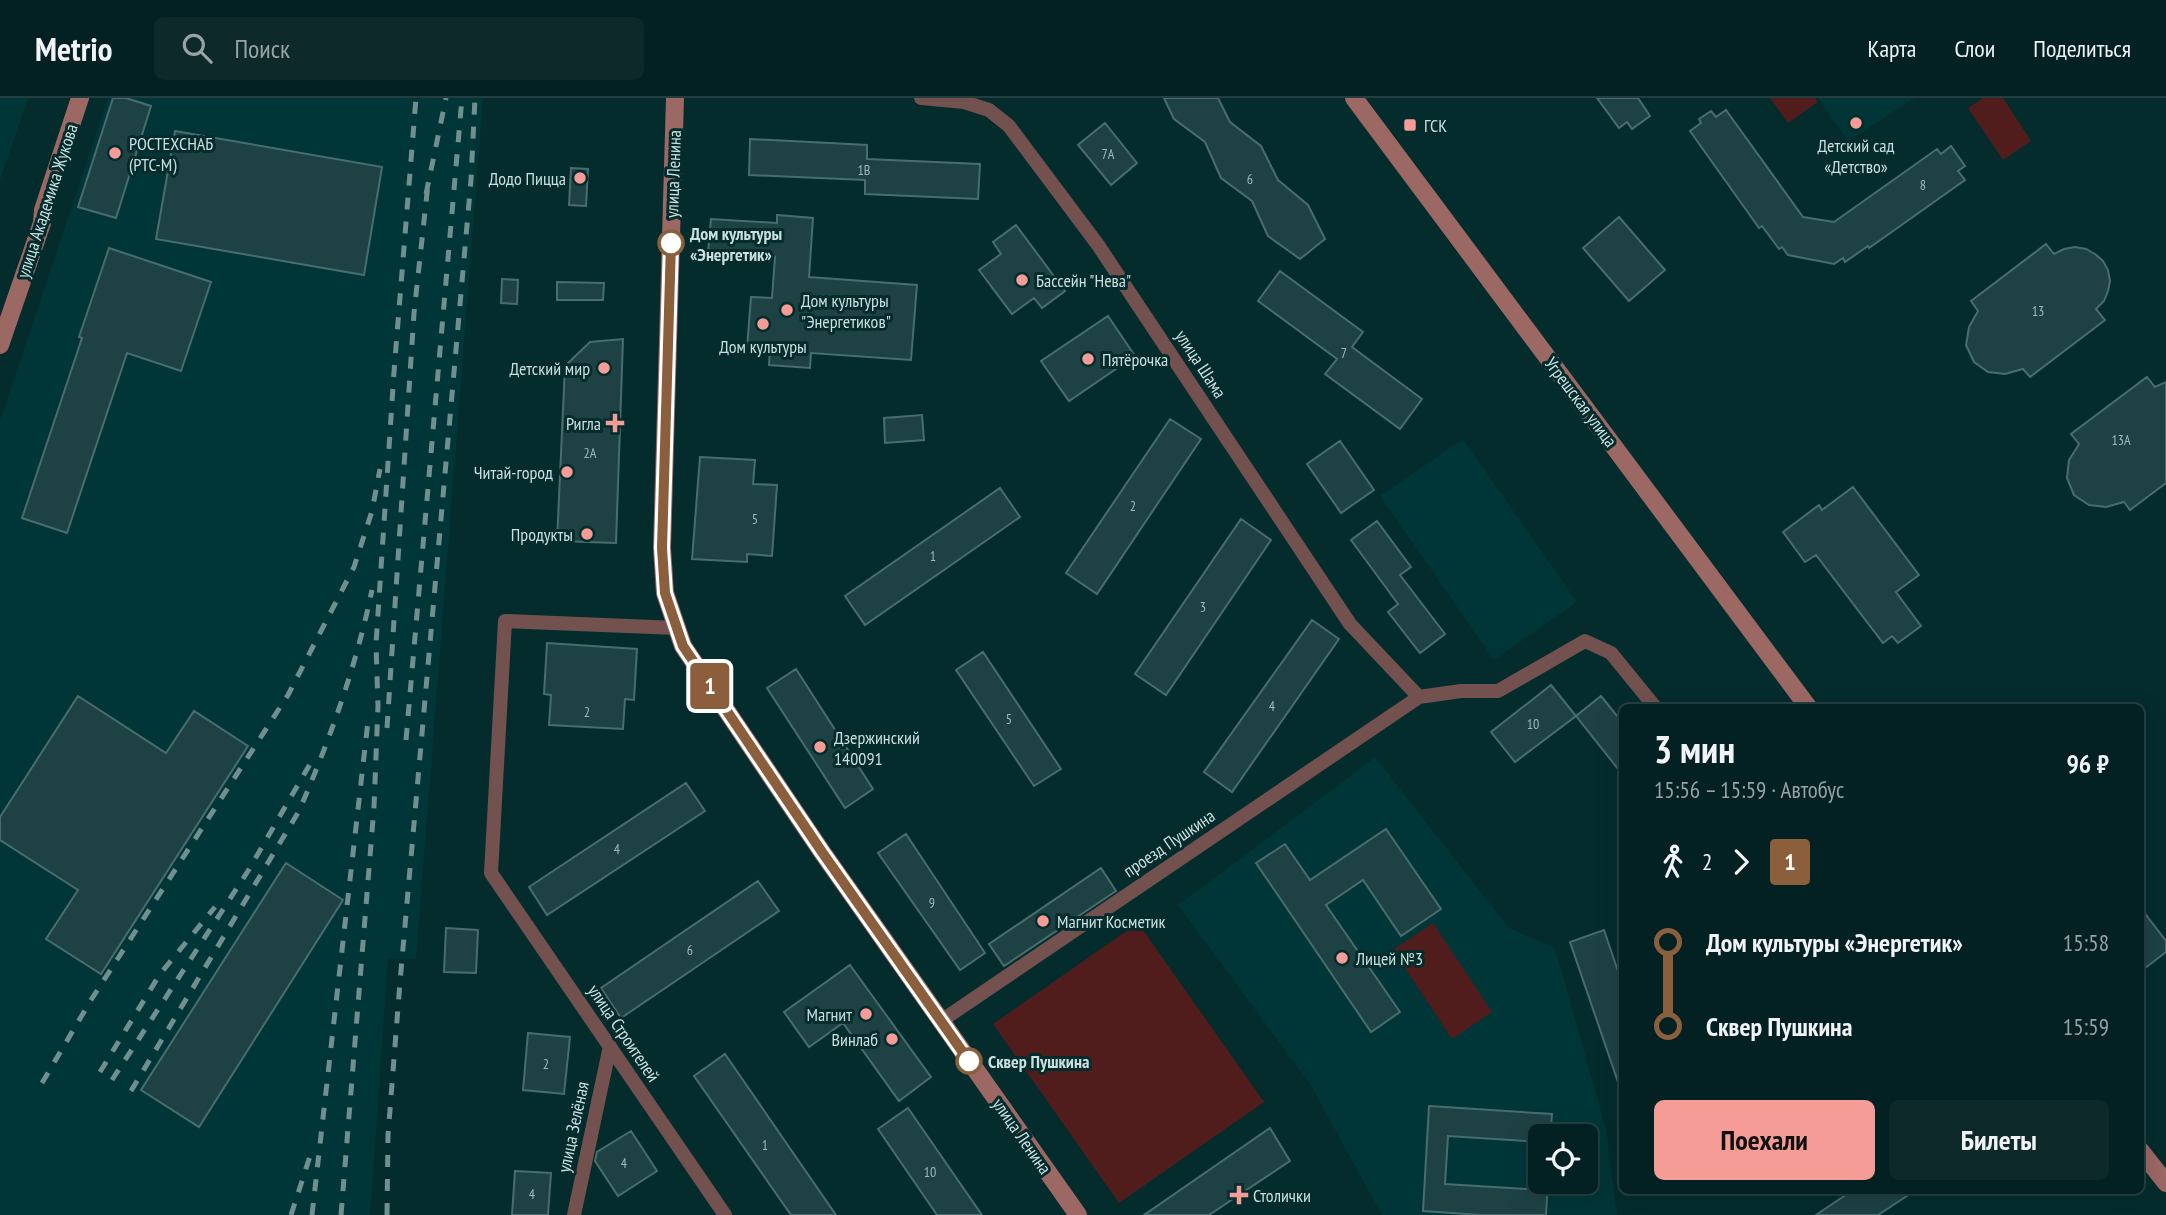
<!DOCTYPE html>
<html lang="ru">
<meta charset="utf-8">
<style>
:root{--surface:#032122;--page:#0d292a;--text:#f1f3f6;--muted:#97a3a5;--line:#243e40;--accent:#f59c96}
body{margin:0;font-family:"PT Sans Narrow",sans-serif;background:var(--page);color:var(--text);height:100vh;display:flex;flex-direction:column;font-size:26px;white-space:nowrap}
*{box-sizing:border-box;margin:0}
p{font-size:23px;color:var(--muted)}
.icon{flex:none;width:38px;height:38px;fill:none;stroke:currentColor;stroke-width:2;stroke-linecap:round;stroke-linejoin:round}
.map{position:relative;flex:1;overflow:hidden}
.details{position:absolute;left:1619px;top:606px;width:525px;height:490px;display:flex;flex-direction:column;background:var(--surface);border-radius:10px;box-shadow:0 7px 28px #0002,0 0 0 2px var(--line)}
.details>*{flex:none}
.badge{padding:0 14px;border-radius:5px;font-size:24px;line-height:46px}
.buttons{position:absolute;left:1528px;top:1026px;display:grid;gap:14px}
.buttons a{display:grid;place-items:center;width:70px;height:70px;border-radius:10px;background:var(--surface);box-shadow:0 7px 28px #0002,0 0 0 2px var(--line);font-size:35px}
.map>.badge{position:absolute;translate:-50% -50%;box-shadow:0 0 0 4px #fff}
.legs{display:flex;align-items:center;gap:10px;height:77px;padding:0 35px;font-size:23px}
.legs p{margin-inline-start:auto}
.head{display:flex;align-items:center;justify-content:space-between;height:119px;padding:0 35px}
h1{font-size:38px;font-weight:700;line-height:52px}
.primary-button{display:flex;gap:14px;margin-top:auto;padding:14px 35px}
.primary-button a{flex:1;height:80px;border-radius:10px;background:var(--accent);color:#111;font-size:28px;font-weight:700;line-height:80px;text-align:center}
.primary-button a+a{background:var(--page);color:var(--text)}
ul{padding:0 35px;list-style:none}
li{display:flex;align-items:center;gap:24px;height:84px;font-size:26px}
li i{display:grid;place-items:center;width:10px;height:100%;margin:0 9px;background:currentColor}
li i::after{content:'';width:18px;height:18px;margin:-9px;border:5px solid;border-radius:50%;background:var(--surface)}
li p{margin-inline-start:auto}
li:first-child i{background:linear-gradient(#0000 50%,currentColor 0)}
li:last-child i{background:linear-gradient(currentColor 50%,#0000 0)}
header{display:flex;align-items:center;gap:42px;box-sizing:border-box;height:98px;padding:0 35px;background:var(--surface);border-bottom:2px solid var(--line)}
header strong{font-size:33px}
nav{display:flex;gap:38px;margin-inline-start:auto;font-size:24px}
.search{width:490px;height:63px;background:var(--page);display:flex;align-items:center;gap:18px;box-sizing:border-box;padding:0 24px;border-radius:10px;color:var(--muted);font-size:26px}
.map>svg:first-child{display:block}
</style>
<header>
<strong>Metrio</strong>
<div class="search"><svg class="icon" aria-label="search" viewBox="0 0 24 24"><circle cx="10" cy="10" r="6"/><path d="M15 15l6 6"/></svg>Поиск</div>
<nav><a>Карта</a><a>Слои</a><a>Поделиться</a></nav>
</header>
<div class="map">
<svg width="2166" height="1117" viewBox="0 0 2166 1117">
<rect width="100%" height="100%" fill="#042c2d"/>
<path fill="#003638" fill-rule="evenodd" d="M0,0H28L0,82Z
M108,0H483L416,861H388L370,1117H0V323Z
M1818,0H1915L1848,43Z
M1463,341L1577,504L1494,562L1380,398Z
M1375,659L1509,830L1555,850L1606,1031L1617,1117H1382L1310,986L1178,807ZM1540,1038H1586V1083H1540Z"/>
<path fill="#511d1c" d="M1770,0H1815L1818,4L1788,25Z
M1983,0H2003L2031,43L2003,62L1968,10Z
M1138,825L1264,1004L1119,1105L993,926Z
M1433,825L1492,914L1452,941L1393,852Z"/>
<path fill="#1e4244" stroke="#486d6e" stroke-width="2" d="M113,0H126L151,8L116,120L78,109Z
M1164,0H1218L1230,24L1261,48L1278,82L1308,107L1325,141L1300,161L1268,138L1252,103L1221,80L1205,44L1174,21Z
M1597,0H1638L1650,18L1632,31L1627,24L1619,30Z
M1726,12L1803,119L1834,124L1937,51L1941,56L1951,48L1965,68L1958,73L1965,82L1869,150L1868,148L1845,164L1843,160L1834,166L1788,157L1782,149L1779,151L1762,128L1759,130L1690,33L1701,25L1699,21L1711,13L1716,19Z
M1105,25L1137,65L1111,87L1078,47Z
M175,33L382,69L364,177L156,141Z
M750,41L867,47V61L980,66L978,101L865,96V82L749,77Z
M571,70L588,71L586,108L569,107Z
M777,117L813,120L809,179L917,187L911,262L811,255L810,270L769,267L770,251L747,250L751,199L772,200L775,159L708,154L711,121L777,125Z
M1619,119L1665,172L1629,203L1583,150Z
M1016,127L1065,193L1042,210L1034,200L1012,216L979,172L1001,156L993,144Z
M2046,146L2054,156L2064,151L2075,149L2086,151L2095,156L2103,163L2108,172L2110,183L2108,193L2104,203L2096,211L2105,222L2030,279L2023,271L2005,276L1988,274L1974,264L1966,247L1969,229L1978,213L1971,203Z
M109,150L211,184L181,273L127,255L67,435L22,420L82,240L79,239Z
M1280,173L1363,234L1352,249L1422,301L1400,331L1325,276L1337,261L1258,203Z
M502,181L518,182L517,206L501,205Z
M557,184L604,185L603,202H557Z
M1108,218L1135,258L1069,303L1041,263Z
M623,241L616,445L557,443L565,268L590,244Z
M2147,279L2155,289L2166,284V385L2130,412L2124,404L2106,409L2089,407L2074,397L2067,380L2069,362L2079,346L2071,336Z
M922,317L924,342L885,345L884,320Z
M1170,321L1201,341L1097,496L1066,475Z
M1340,343L1374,392L1341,415L1307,366Z
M700,359L755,362L753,386L777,387L772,458L747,456V464L692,461Z
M1853,389L1919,477L1896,494L1921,528L1898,545L1892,538L1883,545L1816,457L1805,464L1783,434L1819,407L1822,412Z
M1000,390L1020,419L865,527L845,498Z
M1241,421L1271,442L1166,597L1135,576Z
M1377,423L1411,469L1400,477L1445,536L1420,555L1388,514L1398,506L1351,442Z
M1312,522L1339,541L1232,694L1204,674Z
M547,545L637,551L634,602L625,601L623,631L549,627L551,597L544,596Z
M983,554L1061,671L1034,688L956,572Z
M796,571L873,691L845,710L767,590Z
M1551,587L1576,618L1515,664L1491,634Z
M78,598L166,655L194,613L248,648L101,876L46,841L78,792L0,742V719Z
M1601,598L1622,624V676L1576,618Z
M686,685L705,713L547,817L529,789Z
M1386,731L1441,811L1401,838L1363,782L1326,807L1400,914L1371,934L1256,765L1285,746L1310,782Z
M906,736L985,855L960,872L878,755Z
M286,765L343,802L199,1029L141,992Z
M1101,770L1116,793L1004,868L989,846Z
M758,783L779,813L621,920L601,890Z
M2140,809L2166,843V854L2140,874Z
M446,830L478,832L476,875L444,874Z
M1604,832L1622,885V990H1620L1570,844Z
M850,867L931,979L899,1003L843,925L809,949L784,914Z
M528,935L570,939L564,996L523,992Z
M725,956L836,1117H791L694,978Z
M1429,1008L1552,1016L1550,1038H1540V1044L1448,1038L1445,1086L1528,1091V1083H1548L1546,1117H1481L1423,1113Z
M908,1010L982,1117H937L878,1031Z
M1270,1030L1290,1063L1209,1117H1144Z
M631,1033L657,1073L618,1098L595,1063L597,1054Z
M515,1073L551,1075L548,1117H512Z
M1853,1092H1916L1878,1117H1816Z"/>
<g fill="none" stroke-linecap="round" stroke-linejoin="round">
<path stroke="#72514e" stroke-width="14" d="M921,0L964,4L989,12L1009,28L1098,147L1350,526L1419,599
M677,530L505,523L491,775L725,1117
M941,923L1419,599L1461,593H1498L1585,543L1611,555L1655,609
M574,1117L610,948"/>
<path stroke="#9c6864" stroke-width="18" d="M675,0L662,450L665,495L683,548L822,754L1078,1117
M1354,0L1808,609
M0,247L42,125L43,112L80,0
M2140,1052L2166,1085"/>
<path stroke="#728f8f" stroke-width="5" stroke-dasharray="12 12" stroke-linecap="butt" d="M426,96L446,0
M387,630L414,215L428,86
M406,642L462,0
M100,974L160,876L215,809
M112,982L248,773L310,666
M42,985L91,902L288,597L354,469L372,413L380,371
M131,993L299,713C330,641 356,569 372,492
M291,1117L312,1052
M312,1117L368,623
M341,1117L374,709L378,608L376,546L394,274L416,0
M387,1117L388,1037L400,884L471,82L475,0"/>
</g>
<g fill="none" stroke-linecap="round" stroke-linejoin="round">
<defs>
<path id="line-1" d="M671,145L662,450L665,495L683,548L822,754L969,963"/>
</defs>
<use href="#line-1" stroke="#fff" stroke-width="16"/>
<use href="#line-1" stroke="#8b5e3c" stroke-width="10"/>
</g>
<g fill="#f59c96" stroke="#042c2d" stroke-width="2.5">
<circle cx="1856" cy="25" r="7"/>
<rect x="1403" y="20" width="14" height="14" rx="3.5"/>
<circle cx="115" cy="55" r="7"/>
<circle cx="580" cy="80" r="7"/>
<circle cx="1022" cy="182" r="7"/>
<circle cx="787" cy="212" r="7"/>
<circle cx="763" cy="226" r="7"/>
<circle cx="1088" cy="261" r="7"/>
<circle cx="604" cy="270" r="7"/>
<path d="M611.5 314.5h7v7h7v7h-7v7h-7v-7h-7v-7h7z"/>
<circle cx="567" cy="374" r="7"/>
<circle cx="587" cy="436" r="7"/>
<circle cx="820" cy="649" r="7"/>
<circle cx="1043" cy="823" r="7"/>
<circle cx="1342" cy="860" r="7"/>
<circle cx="866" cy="916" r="7"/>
<circle cx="892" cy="941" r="7"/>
<path d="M1235.5 1086.5h7v7h7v7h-7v7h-7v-7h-7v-7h7z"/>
</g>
<g fill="#fff" stroke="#8b5e3c" stroke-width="3.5">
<circle cx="671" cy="145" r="12"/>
<circle cx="969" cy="963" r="12"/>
</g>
<g text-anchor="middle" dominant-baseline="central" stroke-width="6" stroke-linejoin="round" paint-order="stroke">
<g font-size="14" fill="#a0b8b8">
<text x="1108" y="56">7А</text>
<text x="864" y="72">1В</text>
<text x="1250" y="81">6</text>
<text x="1923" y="87">8</text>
<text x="2038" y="213">13</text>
<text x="1344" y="255">7</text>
<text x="2121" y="342">13А</text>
<text x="590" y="355">2А</text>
<text x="1133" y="408">2</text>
<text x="755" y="421">5</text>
<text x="933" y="458">1</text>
<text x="1203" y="509">3</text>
<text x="1272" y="608">4</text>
<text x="587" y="614">2</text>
<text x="1009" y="621">5</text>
<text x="1533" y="626">10</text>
<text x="617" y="751">4</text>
<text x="932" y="805">9</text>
<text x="690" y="852">6</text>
<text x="546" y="966">2</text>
<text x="765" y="1047">1</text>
<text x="624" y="1065">4</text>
<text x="930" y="1074">10</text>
<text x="532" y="1096">4</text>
</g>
<g font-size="18" fill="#cbdfdf" stroke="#042c2d" text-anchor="start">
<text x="1424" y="27">ГСК</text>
<text x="129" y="45">РОСТЕХСНАБ<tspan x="129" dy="21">(РТС-М)</tspan></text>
<text x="1856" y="47" text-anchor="middle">Детский сад<tspan x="1856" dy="21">«Детство»</tspan></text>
<text x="566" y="80" text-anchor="end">Додо Пицца</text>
<text x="1036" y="182">Бассейн "Нева"</text>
<text x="801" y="202">Дом культуры<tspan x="801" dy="21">"Энергетиков"</tspan></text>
<text x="763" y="248" text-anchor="middle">Дом культуры</text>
<text x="1102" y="261">Пятёрочка</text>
<text x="590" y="270" text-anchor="end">Детский мир</text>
<text x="601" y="325" text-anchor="end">Ригла</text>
<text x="553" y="374" text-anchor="end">Читай-город</text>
<text x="573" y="436" text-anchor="end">Продукты</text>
<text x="834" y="639">Дзержинский<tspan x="834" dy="21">140091</tspan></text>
<text x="1057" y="823">Магнит Косметик</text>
<text x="1356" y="860">Лицей №3</text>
<text x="852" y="916" text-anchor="end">Магнит</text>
<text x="878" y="941" text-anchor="end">Винлаб</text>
<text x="1253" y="1097">Столички</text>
</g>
<g font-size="18" fill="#cbdfdf" stroke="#042c2d">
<text transform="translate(673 76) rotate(-88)">улица Ленина</text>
<text transform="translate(47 103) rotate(-72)">улица Академика Жукова</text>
<text transform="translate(1201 266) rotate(57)">улица Шама</text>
<text transform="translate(1581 304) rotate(53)">Угрешская улица</text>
<text transform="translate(1169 745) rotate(-34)">проезд Пушкина</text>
<text transform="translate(624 935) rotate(56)">улица Строителей</text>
<text transform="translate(573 1029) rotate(-78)">улица Зелёная</text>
<text transform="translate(1022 1038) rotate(55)">улица Ленина</text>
</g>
<g font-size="18" font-weight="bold" fill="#cbdfdf" stroke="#042c2d" text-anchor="start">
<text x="690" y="135">Дом культуры<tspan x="690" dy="21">«Энергетик»</tspan></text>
<text x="988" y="963">Сквер Пушкина</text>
</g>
</g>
</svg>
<div class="buttons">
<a><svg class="icon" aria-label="locate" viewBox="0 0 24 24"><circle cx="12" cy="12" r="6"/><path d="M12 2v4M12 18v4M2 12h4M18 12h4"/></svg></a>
</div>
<b class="badge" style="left:710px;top:588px;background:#8b5e3c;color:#fff">1</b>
<section class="details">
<div class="head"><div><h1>3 мин</h1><p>15:56 – 15:59 · Автобус</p></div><b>96 ₽</b></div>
<div class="legs"><svg class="icon" aria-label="walk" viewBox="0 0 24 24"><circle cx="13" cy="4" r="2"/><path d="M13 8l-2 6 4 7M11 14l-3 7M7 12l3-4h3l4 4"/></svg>2<svg class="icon" aria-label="forward" viewBox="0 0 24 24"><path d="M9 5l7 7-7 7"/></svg><b class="badge" style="background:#8b5e3c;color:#fff">1</b></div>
<ul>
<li><i style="color:#8b5e3c"></i><b>Дом культуры «Энергетик»</b><p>15:58</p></li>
<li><i style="color:#8b5e3c"></i><b>Сквер Пушкина</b><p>15:59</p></li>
</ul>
<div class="primary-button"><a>Поехали</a><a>Билеты</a></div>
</section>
</div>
